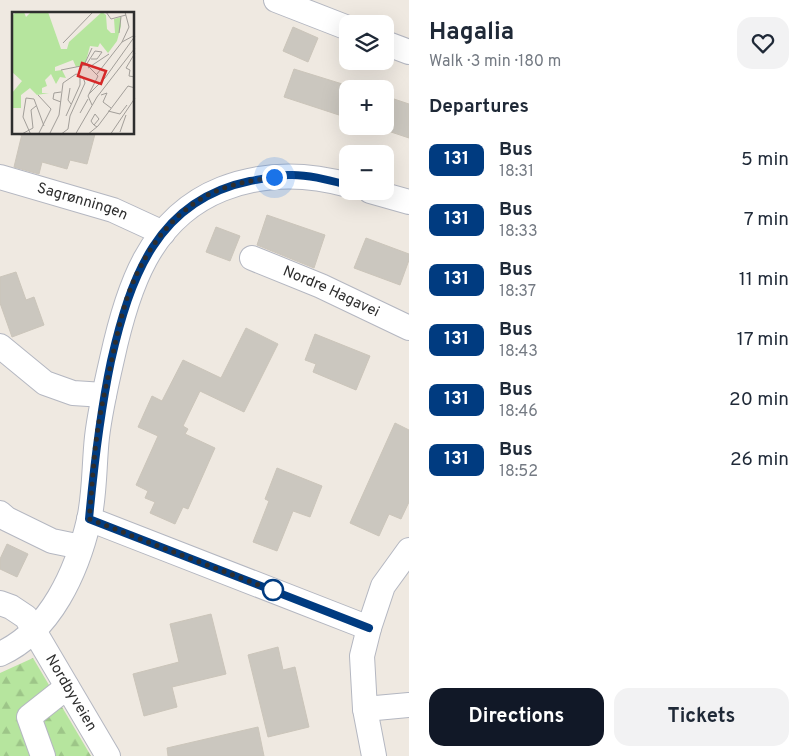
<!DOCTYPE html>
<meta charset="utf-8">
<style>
:root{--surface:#fff;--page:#f2f2f3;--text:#1f2937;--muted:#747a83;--accent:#111827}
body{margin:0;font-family:Overpass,sans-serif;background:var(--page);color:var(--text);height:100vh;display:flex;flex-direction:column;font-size:19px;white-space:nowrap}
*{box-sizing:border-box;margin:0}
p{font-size:16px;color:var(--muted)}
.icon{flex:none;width:28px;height:28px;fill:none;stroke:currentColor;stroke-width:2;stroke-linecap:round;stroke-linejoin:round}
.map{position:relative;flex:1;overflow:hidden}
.details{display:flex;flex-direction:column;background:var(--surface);width:400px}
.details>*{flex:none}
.badge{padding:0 10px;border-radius:8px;font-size:18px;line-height:32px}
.tools{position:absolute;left:339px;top:15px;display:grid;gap:10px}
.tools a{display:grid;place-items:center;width:55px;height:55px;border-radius:10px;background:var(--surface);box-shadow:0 5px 20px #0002;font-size:25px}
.you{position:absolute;width:25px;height:25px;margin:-12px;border:4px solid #fff;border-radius:50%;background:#1a73e8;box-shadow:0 0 0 8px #1a73e833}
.map>.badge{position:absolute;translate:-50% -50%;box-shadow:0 0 0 2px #fff}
h2{padding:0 20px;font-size:19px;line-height:45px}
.round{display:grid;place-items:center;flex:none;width:52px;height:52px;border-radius:15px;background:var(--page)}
.overview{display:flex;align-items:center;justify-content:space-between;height:85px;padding:0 20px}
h1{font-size:24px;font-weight:700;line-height:38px}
.button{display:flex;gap:10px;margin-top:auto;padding:10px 20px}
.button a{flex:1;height:58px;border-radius:15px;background:var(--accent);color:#fff;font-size:20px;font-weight:700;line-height:58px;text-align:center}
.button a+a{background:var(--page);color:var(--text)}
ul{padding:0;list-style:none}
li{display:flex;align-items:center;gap:15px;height:60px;padding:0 20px}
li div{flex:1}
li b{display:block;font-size:19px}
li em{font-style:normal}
li .badge{min-width:55px;font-weight:700;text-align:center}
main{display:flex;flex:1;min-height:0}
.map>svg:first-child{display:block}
</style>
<main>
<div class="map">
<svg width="409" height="756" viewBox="0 0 409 756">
<defs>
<pattern id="forest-firs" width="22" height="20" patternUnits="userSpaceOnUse" patternTransform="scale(1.25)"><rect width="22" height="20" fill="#b6e59e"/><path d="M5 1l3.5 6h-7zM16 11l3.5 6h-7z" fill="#9dc588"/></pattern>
</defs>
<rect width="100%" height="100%" fill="#efe9e1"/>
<path fill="url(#forest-firs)" d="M33,658L91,756H0V673Z"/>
<path fill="#cbc7bf" stroke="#cbc5ba" d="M293,27L318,38L308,62L283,51Z
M294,69L352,87L348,89V101L342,116L284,97Z
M385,96L409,104V138L385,130Z
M22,134H95L87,164L70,160L67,169L42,162L39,174L14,167Z
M267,215L325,235L314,268L257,245Z
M216,227L240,236L230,261L206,252Z
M366,238L409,254V260L400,285L354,268Z
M16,272L26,300L34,297L44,325L12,337L0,303V277Z
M246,328L278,344L244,412L200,391L183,426L188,429L185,434L215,448L188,509L183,507L175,524L150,513L155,502L145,498L148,491L136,485L158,436L138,427L152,396L162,401L183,360L221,378Z
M315,334L370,356L356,390L313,372L316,364L305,360Z
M395,423L409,430V502L401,519L389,514L379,536L350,523Z
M277,468L322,486L310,517L293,511L277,551L253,542L269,501L265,499Z
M7,544L28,554L17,577L0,569V559Z
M211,614L226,674L172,687L177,707L144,716L133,674L179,662L170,624Z
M278,647L283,670L295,667L309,727L268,737L248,655Z
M258,727L264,756H168L167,748Z"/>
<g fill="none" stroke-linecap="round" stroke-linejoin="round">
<defs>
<g id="minor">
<path d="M276,0L348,28"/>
<path d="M385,43L409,52"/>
<path id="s1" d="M0,177L113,210L163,233"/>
<path d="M370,191L409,202"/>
<path id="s2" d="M252,258L321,286L409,328"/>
<path d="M0,346L45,383L73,393L104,395"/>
<path d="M0,513L7,519L52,541L81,547"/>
<path d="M89,519L369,628"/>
<path id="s3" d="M0,603L11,607L26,617L108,756"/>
<path d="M0,654C51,631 77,571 89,520C95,493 94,464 97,437C100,411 106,385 112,359C127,290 149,218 222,189C263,173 305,173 348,185"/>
<path d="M365,709L409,705"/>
<path d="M43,756L29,717L67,687"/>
<path d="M374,756L365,709L362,656L369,628L383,586L409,550"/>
</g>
</defs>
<use href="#minor" stroke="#b4b7c1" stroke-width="26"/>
<use href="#minor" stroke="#fff" stroke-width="24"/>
</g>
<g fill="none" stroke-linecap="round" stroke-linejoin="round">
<defs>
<path id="line" d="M348,185C329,180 307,174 288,175C275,176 262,179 250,181C157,200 130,278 111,361C100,413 94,465 89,519L369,628"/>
</defs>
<use href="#line" stroke="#fff" stroke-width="11"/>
<use href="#line" stroke="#003b80" stroke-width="8"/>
<path stroke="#2e2e2e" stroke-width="5" stroke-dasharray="0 9" d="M273,590L282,594L89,519C92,491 93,463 97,435C101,406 108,378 114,349C120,321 127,291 141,266C155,238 180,209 208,195C228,184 251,181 274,177"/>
</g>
<circle fill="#fff" stroke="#003b80" stroke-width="2.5" cx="273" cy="590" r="10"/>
<g text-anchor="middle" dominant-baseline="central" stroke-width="4.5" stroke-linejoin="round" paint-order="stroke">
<g font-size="15" fill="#2e2e2e" stroke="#fff">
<text stroke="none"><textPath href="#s1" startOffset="86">Sagrønningen</textPath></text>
<text stroke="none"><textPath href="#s2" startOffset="86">Nordre Hagavei</textPath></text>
<text stroke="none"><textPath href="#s3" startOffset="118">Nordbyveien</textPath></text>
</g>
</g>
<g transform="translate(12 12)">
<rect width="122" height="122" fill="#efe9e1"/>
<path d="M4,0H12L14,5L19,0H36L49,37H55L57,30L90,0L94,3L95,17L99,21H103L102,7L109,5V14L105,29L96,41L88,31L86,35L78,34L73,53L64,55L61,48L43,55V59L50,58L54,66L48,65L44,72L39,62L33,68L35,74L30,76V81H37L25,83L18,76L9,83V96H0V81L10,69L0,60V4Z" fill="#b6e59e"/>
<path fill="none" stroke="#a29e99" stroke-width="1" d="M94,0L99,7L114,3M107,21L109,5M110,30L117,15L113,0M51,31L81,0M123,41L114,56L118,58L117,64L123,65M79,47H85L90,40L83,39M76,56L97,42M49,58L74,53L83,39M85,62L110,30L123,23M0,63V79M58,76L56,88L59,92M49,80L42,81L41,87L49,90M77,82L93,66L123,24M89,83L95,81L91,90L99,96M80,93L76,84L86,64L73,51L80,36M96,99L108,102L115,93M68,101L76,87M54,104L68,73V63M82,113L87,107L83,102L79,109L81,112L82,113L85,115M108,120L114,103M8,123L21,116L19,98L24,94M19,123L11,105L14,86L22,87L32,114M26,123L39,97L26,83M37,123L47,103L51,71L64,62L71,65L73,71M48,123L56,117L58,104L73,71M63,123L85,85L123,36M75,123L86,114L116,74L123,76M98,123L123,86"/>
<path fill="#d62828" fill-opacity="0.15" stroke="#d62828" stroke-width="2.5" d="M70,51L94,59L89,72L66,64Z"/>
<rect width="122" height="122" fill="none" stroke="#2e2e2e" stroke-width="2.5"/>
</g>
</svg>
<div class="tools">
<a><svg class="icon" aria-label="layers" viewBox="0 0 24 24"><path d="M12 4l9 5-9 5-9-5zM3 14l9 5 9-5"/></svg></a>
<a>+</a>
<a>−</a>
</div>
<div class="you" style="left:274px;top:177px"></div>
</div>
<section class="details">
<div class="overview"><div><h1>Hagalia</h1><p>Walk · 3 min · 180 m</p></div><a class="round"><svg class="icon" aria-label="heart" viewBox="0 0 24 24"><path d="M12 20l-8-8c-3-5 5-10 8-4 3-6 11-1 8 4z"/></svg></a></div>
<h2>Departures</h2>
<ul>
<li><span class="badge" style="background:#003b80;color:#fff">131</span><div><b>Bus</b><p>18:31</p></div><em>5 min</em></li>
<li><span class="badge" style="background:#003b80;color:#fff">131</span><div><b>Bus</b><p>18:33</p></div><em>7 min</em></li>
<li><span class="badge" style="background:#003b80;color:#fff">131</span><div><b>Bus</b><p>18:37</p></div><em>11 min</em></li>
<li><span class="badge" style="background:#003b80;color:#fff">131</span><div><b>Bus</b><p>18:43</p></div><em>17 min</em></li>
<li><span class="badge" style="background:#003b80;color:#fff">131</span><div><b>Bus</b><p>18:46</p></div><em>20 min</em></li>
<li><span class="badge" style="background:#003b80;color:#fff">131</span><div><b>Bus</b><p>18:52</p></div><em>26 min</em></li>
</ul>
<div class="button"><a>Directions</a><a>Tickets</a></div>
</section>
</main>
